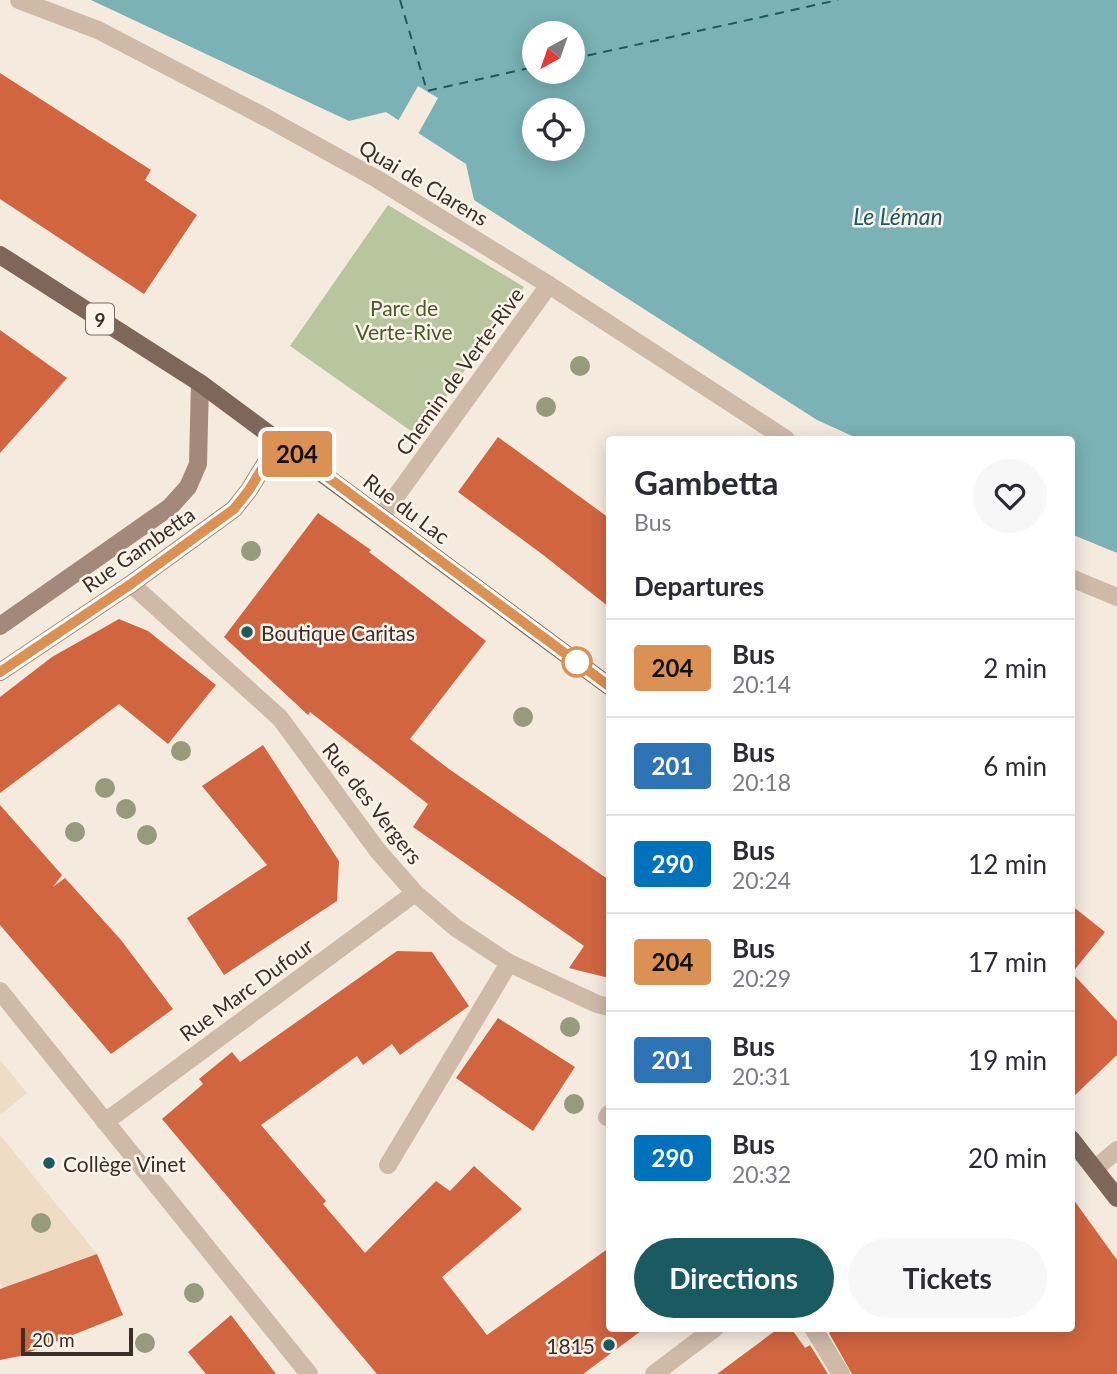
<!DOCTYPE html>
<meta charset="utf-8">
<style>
:root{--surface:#fff;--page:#f7f7f7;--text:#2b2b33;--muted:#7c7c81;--line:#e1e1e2;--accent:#1a5b61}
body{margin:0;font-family:Lato,sans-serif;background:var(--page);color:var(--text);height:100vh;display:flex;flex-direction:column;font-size:26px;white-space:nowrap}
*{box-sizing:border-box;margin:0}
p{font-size:23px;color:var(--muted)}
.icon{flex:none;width:38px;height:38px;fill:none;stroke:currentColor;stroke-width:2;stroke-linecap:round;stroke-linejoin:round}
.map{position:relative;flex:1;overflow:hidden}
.panel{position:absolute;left:606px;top:436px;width:469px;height:896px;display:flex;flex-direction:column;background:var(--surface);border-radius:7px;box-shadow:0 4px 18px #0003}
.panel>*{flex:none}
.badge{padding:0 14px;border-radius:5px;font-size:24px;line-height:46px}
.needle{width:46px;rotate:220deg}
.buttons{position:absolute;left:522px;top:21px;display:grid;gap:14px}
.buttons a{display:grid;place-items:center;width:63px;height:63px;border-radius:50%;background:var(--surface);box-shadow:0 4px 18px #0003;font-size:35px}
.scale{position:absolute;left:21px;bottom:18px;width:112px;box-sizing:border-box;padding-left:7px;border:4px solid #3b2f29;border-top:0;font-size:19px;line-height:24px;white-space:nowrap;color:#3b2f29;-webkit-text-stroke:5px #fcf4eb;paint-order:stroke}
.map>.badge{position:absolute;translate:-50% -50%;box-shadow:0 0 0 4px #fff}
h2{padding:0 28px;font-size:26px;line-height:63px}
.round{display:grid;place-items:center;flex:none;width:74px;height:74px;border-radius:37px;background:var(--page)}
.head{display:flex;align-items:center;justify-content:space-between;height:119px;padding:0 28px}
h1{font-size:33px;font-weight:700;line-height:52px}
.cta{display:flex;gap:14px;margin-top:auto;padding:14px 28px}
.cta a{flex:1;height:80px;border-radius:42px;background:var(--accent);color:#fff;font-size:28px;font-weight:700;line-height:80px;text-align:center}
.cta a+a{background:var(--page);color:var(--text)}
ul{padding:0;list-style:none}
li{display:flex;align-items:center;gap:21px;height:98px;padding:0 28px;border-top:2px solid var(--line)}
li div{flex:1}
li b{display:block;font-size:26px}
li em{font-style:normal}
li .badge{min-width:77px;font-weight:700;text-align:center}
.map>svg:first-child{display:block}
</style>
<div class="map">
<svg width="1117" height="1374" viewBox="0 0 1117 1374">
<rect width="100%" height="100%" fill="#f5eade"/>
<path fill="#b7c69c" d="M388,205L524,287L418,436L290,346Z"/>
<path fill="#eedcc4" d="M0,1060L27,1093L0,1115Z
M0,1135L97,1254L3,1288L0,1283Z"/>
<path fill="#7ab2b5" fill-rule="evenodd" d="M91,0H1117V553L1071,534V439H859L817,420L474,200L466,164L386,112L349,121ZM534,33H572V72H534ZM534,110H572V149H534Z"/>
<path fill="#f5eade" d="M418,86L438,98L417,136L397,123Z"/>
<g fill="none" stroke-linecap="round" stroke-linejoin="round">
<path stroke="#1a5b61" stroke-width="2" stroke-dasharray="9 7" stroke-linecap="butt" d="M400,0L427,91L534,67
M572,59L838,0"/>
</g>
<path fill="#d06540" d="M0,73L151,170L145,180L197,215L144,294L0,199Z
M0,330L67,378L0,453Z
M498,437L609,518V607L542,554L458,492Z
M318,513L371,550L369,552L486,641L410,739L449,769L609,880V978L569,968L584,946L413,827L428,804L310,712L308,715L224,637Z
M119,619L148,631L216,685L168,744L119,704L0,793V697L52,657Z
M263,745L339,861L337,901L224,975L187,918L267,865L202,786Z
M0,805L62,875L53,887L65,878L121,940L173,1009L111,1054L0,925Z
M1071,905L1105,932L1072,973L1117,1021V1055L1071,1099Z
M397,951L432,952L469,1006L400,1055L392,1044L363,1065L357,1056L261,1125L326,1201L323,1204L365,1253L436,1181L450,1191L474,1166L522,1209L442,1277L487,1335L609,1248V1328H645L583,1374H377L162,1119L203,1084L199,1079L232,1052L240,1062Z
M498,1018L575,1067L533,1131L456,1078Z
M1071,1196L1117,1260V1374H852L829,1333L837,1328H1071Z
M97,1254L123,1315L20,1356L0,1360V1289Z
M231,1315L276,1374H206L188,1352Z
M779,1328H791L805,1348L810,1345L828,1374H717Z"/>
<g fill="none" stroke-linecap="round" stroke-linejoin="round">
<path stroke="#cfbaa8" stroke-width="18" d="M265,117L377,179L549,285L381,517
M607,1117L609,1114
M388,1165L509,963
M1096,1168L1117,1150
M813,1328L841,1374"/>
<path stroke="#cfbaa8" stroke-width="18" d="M19,0L98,30L265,117
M549,285L786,439
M1071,578L1117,597
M131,584L280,718L378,851L415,893L456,928L509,963L597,1004L609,1007
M0,991L309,1374
M105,1122L415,893
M654,1374L715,1328"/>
<path stroke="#a38979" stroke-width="18" d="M0,626L170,507L188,487L198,464L200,383
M0,672L131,584L234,509L249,490L279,441"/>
<path stroke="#7e6659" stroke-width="18" d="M0,255L200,383L609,686
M1071,1139L1117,1198"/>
</g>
<g fill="#969c7b">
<circle cx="580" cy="366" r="10"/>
<circle cx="546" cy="407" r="10"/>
<circle cx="251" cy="551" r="10"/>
<circle cx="523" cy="717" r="10"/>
<circle cx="181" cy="751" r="10"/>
<circle cx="105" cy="788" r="10"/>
<circle cx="126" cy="809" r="10"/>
<circle cx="75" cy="832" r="10"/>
<circle cx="147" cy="835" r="10"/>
<circle cx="570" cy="1027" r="10"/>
<circle cx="574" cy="1104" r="10"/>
<circle cx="41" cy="1223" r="10"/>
<circle cx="194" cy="1293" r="10"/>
<circle cx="145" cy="1343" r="10"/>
</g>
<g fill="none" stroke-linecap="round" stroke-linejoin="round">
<defs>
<path id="line" d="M0,672L131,584L234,509L249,490L279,441L609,686"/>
</defs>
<use href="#line" stroke="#fff" stroke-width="16"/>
<use href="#line" stroke="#db9154" stroke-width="10"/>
</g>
<g fill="#1a5b61" stroke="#fcf4eb" stroke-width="2.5">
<circle cx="247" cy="632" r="7"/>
<circle cx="49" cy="1163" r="7"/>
<circle cx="609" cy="1345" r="7"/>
</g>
<circle fill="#fff" stroke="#db9154" stroke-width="3.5" cx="577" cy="662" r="14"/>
<g text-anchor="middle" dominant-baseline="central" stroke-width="5" stroke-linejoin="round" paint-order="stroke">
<rect fill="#fcf4eb" stroke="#756a63" stroke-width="2" x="86" y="303.5" width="28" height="31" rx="5"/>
<g font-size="19" font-weight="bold" fill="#3b2f29">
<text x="100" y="319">9</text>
</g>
<g font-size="21" fill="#3b2f29" stroke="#fcf4eb">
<text transform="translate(424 182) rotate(31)">Quai de Clarens</text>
<text transform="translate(459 371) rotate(-54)">Chemin de Verte-Rive</text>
<text transform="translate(407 508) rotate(37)">Rue du Lac</text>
<text transform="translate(138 549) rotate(-35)">Rue Gambetta</text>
<text transform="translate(373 803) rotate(52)">Rue des Vergers</text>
<text transform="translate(246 989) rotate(-36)">Rue Marc Dufour</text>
</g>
<g font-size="21" fill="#495c2a" stroke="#fcf4eb">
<text x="404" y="307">Parc de<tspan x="404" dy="24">Verte-Rive</tspan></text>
</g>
<g font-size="21" fill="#3b2f29" stroke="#fcf4eb" text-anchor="start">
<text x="261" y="632">Boutique Caritas</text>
<text x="63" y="1163">Collège Vinet</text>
<text x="595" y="1345" text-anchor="end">1815</text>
</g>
<g font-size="23" font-style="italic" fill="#1a5b61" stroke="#fcf4eb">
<text x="898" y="216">Le Léman</text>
</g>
</g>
</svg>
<div class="buttons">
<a><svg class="needle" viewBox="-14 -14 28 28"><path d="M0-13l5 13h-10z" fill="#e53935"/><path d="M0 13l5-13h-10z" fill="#7c7c81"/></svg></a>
<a><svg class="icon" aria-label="locate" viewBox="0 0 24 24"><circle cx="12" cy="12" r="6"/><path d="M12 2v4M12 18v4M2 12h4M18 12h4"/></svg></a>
</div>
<div class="scale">20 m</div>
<b class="badge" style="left:297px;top:454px;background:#db9154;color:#111">204</b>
<section class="panel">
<div class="head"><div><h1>Gambetta</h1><p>Bus</p></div><a class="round"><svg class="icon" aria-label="heart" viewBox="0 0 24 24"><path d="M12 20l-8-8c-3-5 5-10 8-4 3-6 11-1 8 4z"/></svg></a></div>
<h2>Departures</h2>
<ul>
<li><span class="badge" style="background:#db9154;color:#111">204</span><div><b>Bus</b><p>20:14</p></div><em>2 min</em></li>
<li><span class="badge" style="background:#2e73b3;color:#fff">201</span><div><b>Bus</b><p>20:18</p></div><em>6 min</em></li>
<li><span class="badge" style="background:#0072bc;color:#fff">290</span><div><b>Bus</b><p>20:24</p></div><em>12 min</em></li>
<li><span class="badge" style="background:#db9154;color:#111">204</span><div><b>Bus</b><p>20:29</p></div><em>17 min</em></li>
<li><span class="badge" style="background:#2e73b3;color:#fff">201</span><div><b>Bus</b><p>20:31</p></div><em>19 min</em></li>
<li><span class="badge" style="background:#0072bc;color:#fff">290</span><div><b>Bus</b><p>20:32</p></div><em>20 min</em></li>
</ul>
<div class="cta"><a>Directions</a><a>Tickets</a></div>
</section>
</div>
